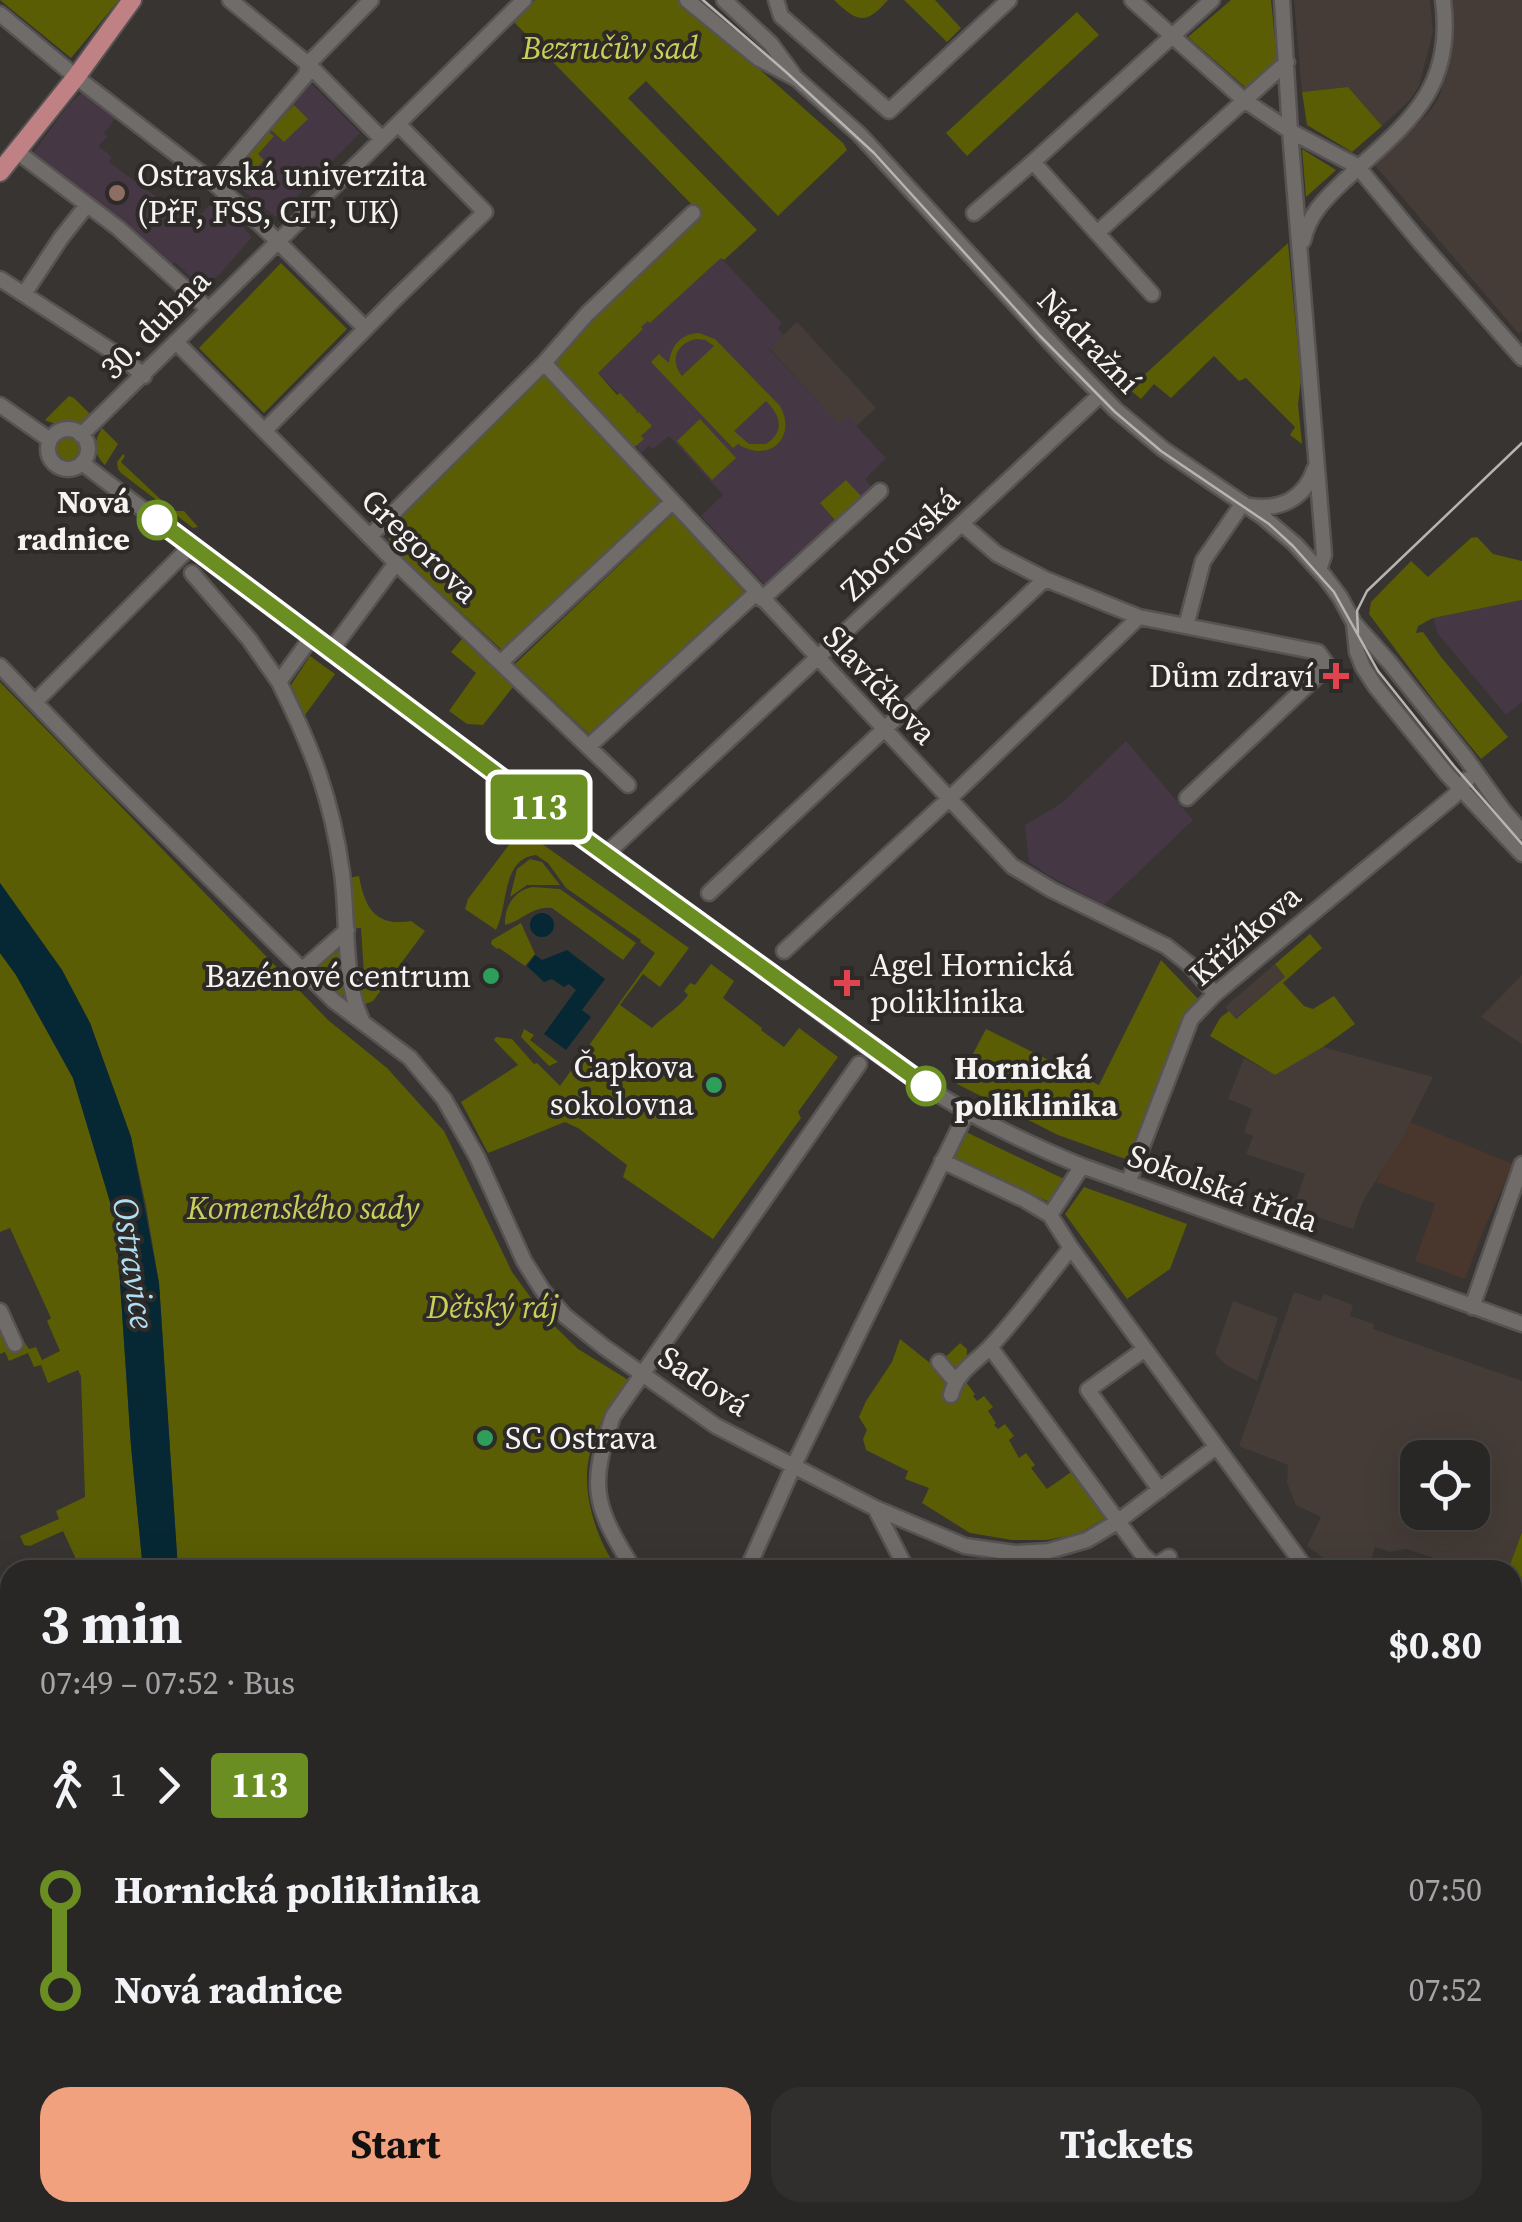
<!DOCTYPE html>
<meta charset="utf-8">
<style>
:root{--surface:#292726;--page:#312f2e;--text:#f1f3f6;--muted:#a5a5a7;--line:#454443;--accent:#f2a17e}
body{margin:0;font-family:"Source Serif 4",serif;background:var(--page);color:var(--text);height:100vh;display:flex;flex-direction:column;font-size:38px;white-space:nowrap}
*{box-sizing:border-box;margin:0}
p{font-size:32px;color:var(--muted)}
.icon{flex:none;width:55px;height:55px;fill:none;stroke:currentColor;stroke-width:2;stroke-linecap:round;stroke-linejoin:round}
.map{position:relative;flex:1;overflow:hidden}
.sheet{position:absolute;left:0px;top:1560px;width:1522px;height:662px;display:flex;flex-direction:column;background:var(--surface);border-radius:30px 30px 0 0;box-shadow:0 10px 40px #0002,0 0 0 2px var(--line)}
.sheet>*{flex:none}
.badge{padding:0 20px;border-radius:8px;font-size:35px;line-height:65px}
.tools{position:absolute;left:1400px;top:1440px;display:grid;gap:20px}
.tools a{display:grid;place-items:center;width:90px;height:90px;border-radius:20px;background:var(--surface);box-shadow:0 10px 40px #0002,0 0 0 2px var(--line);font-size:50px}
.map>.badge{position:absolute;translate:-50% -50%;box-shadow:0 0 0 5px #fff}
.legs{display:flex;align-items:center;gap:15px;height:110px;padding:0 40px;font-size:32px}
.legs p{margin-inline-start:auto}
.overview{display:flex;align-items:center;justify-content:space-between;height:170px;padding:0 40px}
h1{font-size:55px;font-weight:700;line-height:75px}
.cta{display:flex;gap:20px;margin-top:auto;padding:20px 40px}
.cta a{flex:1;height:115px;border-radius:30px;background:var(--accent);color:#111;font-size:40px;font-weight:700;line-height:115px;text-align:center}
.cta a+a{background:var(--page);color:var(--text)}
ul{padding:0 40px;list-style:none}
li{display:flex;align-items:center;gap:35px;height:100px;font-size:38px}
li i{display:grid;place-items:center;width:15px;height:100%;margin:0 12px;background:currentColor}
li i::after{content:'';width:25px;height:25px;margin:-12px;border:8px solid;border-radius:50%;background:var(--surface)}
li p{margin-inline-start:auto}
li:first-child i{background:linear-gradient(#0000 50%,currentColor 0)}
li:last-child i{background:linear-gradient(currentColor 50%,#0000 0)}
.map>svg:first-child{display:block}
</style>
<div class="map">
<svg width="1522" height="2222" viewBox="0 0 1522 2222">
<rect width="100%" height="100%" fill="#373432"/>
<path fill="#49372e" d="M1410,1122L1513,1164L1482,1234L1465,1279L1415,1261L1435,1204L1376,1182Z"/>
<path fill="#453c37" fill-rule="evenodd" d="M1294,0H1430L1433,32L1419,86L1410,100L1382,126L1348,87L1302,92Z
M1451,0H1522V331L1519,334L1374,164L1420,122L1432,108L1440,94L1452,44L1454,27Z
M797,322L876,408L856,426L848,417L839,425L769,348Z
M1275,964L1285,977L1235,1019L1225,1007Z
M1522,975V1044L1481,1017Z
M1323,1047L1433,1077L1405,1133L1362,1203L1353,1229L1293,1209L1305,1174L1246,1154L1253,1136L1244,1132L1252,1109L1228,1099L1244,1058L1275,1075Z
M1294,1292L1320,1301L1324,1294L1353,1305L1350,1316L1374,1324L1373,1329L1522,1381V1531L1508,1570H1441L1443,1561L1406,1549L1389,1552L1375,1547L1368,1570H1339L1307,1546L1321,1517L1296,1505L1287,1483L1288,1465L1239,1446ZM1418,1458H1472V1512H1418Z
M1233,1301L1278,1318L1257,1381L1226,1365L1215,1353Z"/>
<path fill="#453744" d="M310,82L360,133L276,217L227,178Z
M83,92L116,118L104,133L108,136L99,146L112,157L109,162L192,223L217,198L252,237L220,274L202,287L175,262L169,267L33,153L70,103Z
M721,258L782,323L778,328L783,335L769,349L839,424L848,417L886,458L865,479L871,486L870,494L769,589L701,516L723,495L669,436L653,449L649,446L641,453L636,446L643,439L641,436L651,426L598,373L648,320L651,322Z
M1522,600V702L1506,715L1438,634L1433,618Z
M1126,741L1193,820L1104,905L1048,875L1029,862L1025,825L1062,803Z"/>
<path fill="#5a5d04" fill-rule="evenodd" d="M0,0H119L71,58Z
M535,0H681L843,143L847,150L778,216L646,81L628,98L757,230L724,260L721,258L650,323L648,321L641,327L643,329L598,373L617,395L620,393L637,411L636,413L639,412L652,426L641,436L644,439L636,446H632L553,362L599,309L699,212L513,21Z
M834,0H888C866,25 858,23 834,0Z
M904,0H935L961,28L947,42Z
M1231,0H1271L1277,60L1246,88L1188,37Z
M1077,12L1099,35L967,156L946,133Z
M1348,87L1382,126L1352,152L1307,125L1302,92Z
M294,105L308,119L284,142L270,129Z
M269,132L274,136L258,154L264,160L241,187L229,177Z
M1302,149L1336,170L1306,197Z
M1288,243L1301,380L1298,404L1302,444L1290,435L1295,427L1246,378L1239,381L1214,356L1171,398L1154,384L1141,399L1129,389Z
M281,263L347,329L264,413L199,348Z
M699,333L715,339L780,406C798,438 768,464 738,444L733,448L651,362L659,354L669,363C671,345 681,334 699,333ZM696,339L705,340L714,346L682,376C669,360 677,343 696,339ZM766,401C780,415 786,431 766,444H749L734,431Z
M544,375L664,502L503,651L393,549C388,541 387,535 391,526Z
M69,396L74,398L93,417C78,425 60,427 45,420Z
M700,419L736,458L712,480L677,441Z
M102,428L118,444L105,465C93,453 93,442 102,428Z
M57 449a11 11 0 1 1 22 0a11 11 0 1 1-22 0Z
M123,454L125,456L121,462L173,511H184L198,527L193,528L121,473L118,469L117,462Z
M846,480L861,496L835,520L820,503Z
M673,514L745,593L591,736L515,664Z
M1477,537L1493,554L1522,561V600L1433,618L1418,626L1416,633L1423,632L1441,657L1508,737L1481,759L1437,705L1369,614L1371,602L1411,561L1428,577L1471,538Z
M462,639L513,687L483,725L467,724L449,711L476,673L451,652Z
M310,656L335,674L305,715L291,685Z
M0,682L328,1020L387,1068L444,1131L512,1272L545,1317L578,1349L630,1381C621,1394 609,1407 602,1420C597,1431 591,1446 589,1458C581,1492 597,1543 619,1570H178L159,1283L146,1206L131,1137L90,1023L62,970L0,883Z
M521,829L689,948L660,987L643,974L620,1005L652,1028C664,1015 678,1009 688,995L684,991L690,983L695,985L711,964L734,981L723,998L762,1028L761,1030L784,1047L799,1028L838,1057L798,1112L801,1118L713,1239L623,1177L627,1165L578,1128L565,1122L488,1153L461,1102L518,1065L494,1040L496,1037L512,1039L534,1064L537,1063L560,1086L655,953L640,942L641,940L566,888L548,863L536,855C501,859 509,905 496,930L465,909L468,899Z
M530,859L542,862L560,885H527L510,897L517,869Z
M359,876C365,908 375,927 411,921L425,931L373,1001L363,1005L356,990L365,989L361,928H351L348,878Z
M532,887L560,889L636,943L623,960L552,908C533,905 522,921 505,925C504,908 513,891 532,887Z
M521,923L535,954L525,966L499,948L497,949L491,944L492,940Z
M1310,934L1322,948L1283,983L1304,1006L1313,1009L1334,996L1355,1024L1323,1047L1275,1075L1210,1036L1220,1018L1229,1011L1236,1019L1285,977L1275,964Z
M341,944L344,947L339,949L342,975L345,980L342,982L343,990L347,992L340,999L312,972Z
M0,953L16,975L73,1078L116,1222L131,1446L143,1570H81L63,1531L30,1546L24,1545L20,1536L59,1519L56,1511L85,1497L81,1376L78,1370L48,1383L41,1365L34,1367L28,1353L9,1361L5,1352L0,1354V1329L8,1347L22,1341L25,1343L29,1349L36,1347L42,1360L60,1351L47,1321L51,1318L10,1228L0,1232Z
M1161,960L1200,1001L1131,1161L1058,1135L957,1084L986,1029L1099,1085Z
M524,1029L534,1035L530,1040L558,1062L549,1066L521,1037Z
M964,1131L1064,1179L1049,1202L951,1157Z
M1084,1187L1187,1224L1170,1269L1127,1299L1065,1214Z
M900,1339L935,1367L960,1343L967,1349L966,1382L975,1394L973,1396L977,1401L984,1396L993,1407L988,1411L996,1423L994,1425L998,1429L1005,1424L1014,1436L1009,1440L1019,1458L1026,1453L1035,1465L1031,1468L1047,1489L1074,1470L1107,1517L1078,1534L1047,1540H1012L970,1533L922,1503L929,1488L905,1479L908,1471L866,1450L863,1439L867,1430L859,1417L866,1401L892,1362Z
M1522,1532V1629L1513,1632L1512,1570H1508Z
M0,1620L10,1635V1715L0,1705Z
M1513,1871L1522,1884V2222H783L759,2213L1512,2212Z
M511,2213H621L642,2222H516Z"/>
<path fill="#062834" d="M0,883L62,970L90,1023L131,1137L159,1283L178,1570H143L131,1446L116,1222L73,1078L16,975L0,953Z
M530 925a12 12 0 1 1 24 0a12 12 0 1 1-24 0Z
M567,950L605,979L582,1010L591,1017L566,1050L544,1034L576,990L569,984L564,987L552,979L544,982L527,966L535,955L542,960Z
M621,2213H759L783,2222H642Z"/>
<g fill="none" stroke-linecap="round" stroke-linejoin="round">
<defs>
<path id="minor" d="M230,0L308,64L382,139
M687,0L758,58L797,79L859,134L1064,357L1116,410L1163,449L1263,517L1295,544L1325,577L1340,597L1354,623L1389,662L1465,757L1503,810L1522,832
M724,0L771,44L793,74
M776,0L781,16L889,111L1009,0
M1132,0L1244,100L1290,131L1357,166L1420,242L1522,358
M1282,0L1290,131L1324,555L1319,570
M0,14L76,77L214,183L263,227L365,328
M16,151L118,228L208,309
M1033,162L1152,294
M214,183L306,75L308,64L371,0
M974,213L1033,162L1212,0
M1098,232L1287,62
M1303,241C1309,213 1326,198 1346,179C1406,124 1455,91 1443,0
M0,279L124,359L144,376
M24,294L61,238L87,205
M176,342L396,563L628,785
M544,363L1012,866L1052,890L1166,946L1190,965L1215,994
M0,405L50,440
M48 449a20 20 0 1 1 40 0a20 20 0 1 1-40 0Z
M265,430L396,298L485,212L398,124
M81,435L524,0
M82,463C287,619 491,774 701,924C787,985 875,1059 966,1111C1004,1132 1043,1150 1082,1166L1522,1324
M1250,506C1281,511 1305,498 1315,468
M962,524L997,554L1045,579L1139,617L1318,652L1328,666L1187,798
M370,536L544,363L587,314L693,213
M192,573L249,639L279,682
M762,599L880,491
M1354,624L1357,652L1363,667L1376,687L1446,773L1522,854
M1186,626L1203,561L1243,503
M311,638L279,682C312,748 332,799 342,873C348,916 343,981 361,1018
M330,652L396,563
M501,662L672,502
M0,666L99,769L334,1001L410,1058L444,1099L477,1157L524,1261L543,1291L565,1316L604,1347L716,1426L875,1508L965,1546L1015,1553L1049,1551L1087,1540L1117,1522L1216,1447
M35,702L190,547
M588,747L756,593
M605,855L1100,395
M709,893L1045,579
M784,951L950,798L1139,617
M304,968L347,930
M942,1161L1025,1200L1050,1215L1071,1248L1307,1570
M1128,1183L1191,1019L1215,994L1454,796L1468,779
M1050,1215L1082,1166
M1472,1307L1522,1164
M0,1311L15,1344
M990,1347L1142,1554L1152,1563L1158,1564L1169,1557
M1145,1349L1088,1390L1160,1490
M939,1362L955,1381
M951,1395C958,1370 974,1364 990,1347C1019,1316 1044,1281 1071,1248
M875,1508L907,1570
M637,1570L631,1565C593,1504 589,1485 613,1416L859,1064
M747,1570L794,1465L967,1112
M0,1712L10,1723
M1512,1852L1522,1865
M0,1912L10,1908
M0,2178H10
M379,2212L385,2222
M145,2222V2212
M295,2222L311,2212"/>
<path id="major" d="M0,172L76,77L132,0
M0,1589L10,1606
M484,2212L490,2222"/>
</defs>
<use href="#minor" stroke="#565352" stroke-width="19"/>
<use href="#major" stroke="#565352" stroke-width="22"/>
<use href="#minor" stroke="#706c6a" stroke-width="14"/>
<use href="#major" stroke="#c08185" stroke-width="18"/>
<path stroke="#b7b5b4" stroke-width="2.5" d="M703,0L786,72L874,153L1040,336L1115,412L1161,451L1269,524L1293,546L1334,592L1378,671L1454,766L1522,844
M1358,633L1357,611L1367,591L1522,443"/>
</g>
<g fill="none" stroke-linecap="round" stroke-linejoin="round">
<defs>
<path id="line-1" d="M157,520L532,801L926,1086"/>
</defs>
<use href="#line-1" stroke="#fff" stroke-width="22"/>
<use href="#line-1" stroke="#6b8e23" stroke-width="15"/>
</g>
<circle fill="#8d6e63" stroke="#2d2a28" stroke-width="4" cx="117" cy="193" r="10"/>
<g fill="#fff" stroke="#6b8e23" stroke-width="5">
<circle cx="157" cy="520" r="18"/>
<circle cx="926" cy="1086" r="18"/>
</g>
<g fill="#e0444e" stroke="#2d2a28" stroke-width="4">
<path d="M1331 661h10v10h10v10h-10v10h-10v-10h-10v-10h10z"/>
<path d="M842 968h10v10h10v10h-10v10h-10v-10h-10v-10h10z"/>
</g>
<g fill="#2e9e5b" stroke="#2d2a28" stroke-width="4">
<circle cx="491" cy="976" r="10"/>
<circle cx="714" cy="1085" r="10"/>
<circle cx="485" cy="1438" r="10"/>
</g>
<g text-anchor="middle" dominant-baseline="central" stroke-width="8" stroke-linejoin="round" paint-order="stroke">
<g font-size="32" font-style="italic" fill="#cacf5a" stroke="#2d2a28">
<text x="610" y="48">Bezručův sad</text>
<text x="303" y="1208">Komenského sady</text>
<text x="492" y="1307">Dětský ráj</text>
</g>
<g font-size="32" fill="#f6f4f3" stroke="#2d2a28" text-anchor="start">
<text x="137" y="175">Ostravská univerzita<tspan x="137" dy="37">(PřF, FSS, CIT, UK)</tspan></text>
<text x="1314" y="676" text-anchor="end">Dům zdraví</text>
<text x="870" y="965">Agel Hornická<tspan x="870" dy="37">poliklinika</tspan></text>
<text x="471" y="976" text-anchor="end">Bazénové centrum</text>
<text x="694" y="1067" text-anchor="end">Čapkova<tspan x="694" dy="37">sokolovna</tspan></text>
<text x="505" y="1438">SC Ostrava</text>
</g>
<g font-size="32" fill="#f6f4f3" stroke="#2d2a28">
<text transform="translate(155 324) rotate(-45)">30. dubna</text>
<text transform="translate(1089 341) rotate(46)">Nádražní</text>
<text transform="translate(900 544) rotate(-43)">Zborovská</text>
<text transform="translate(420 546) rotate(44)">Gregorova</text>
<text transform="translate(880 685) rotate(47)">Slavíčkova</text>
<text transform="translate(1245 935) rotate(-41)">Křižíkova</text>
<text transform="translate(1223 1188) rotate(20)">Sokolská třída</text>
<text transform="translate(704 1381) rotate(33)">Sadová</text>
</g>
<g font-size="32" font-weight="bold" fill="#f6f4f3" stroke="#2d2a28" text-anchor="end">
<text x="130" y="502">Nová<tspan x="130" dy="37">radnice</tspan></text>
<text x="954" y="1068" text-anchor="start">Hornická<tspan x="954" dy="37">poliklinika</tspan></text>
</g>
<g font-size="35" font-style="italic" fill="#afdef2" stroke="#2d2a28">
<text transform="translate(134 1263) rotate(82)">Ostravice</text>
</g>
</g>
</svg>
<div class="tools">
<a><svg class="icon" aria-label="locate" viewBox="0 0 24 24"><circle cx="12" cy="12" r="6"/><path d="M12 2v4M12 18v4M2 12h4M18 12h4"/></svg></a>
</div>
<b class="badge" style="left:539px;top:807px;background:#6b8e23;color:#fff">113</b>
<section class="sheet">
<div class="overview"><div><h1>3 min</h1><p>07:49 – 07:52 · Bus</p></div><b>$0.80</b></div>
<div class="legs"><svg class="icon" aria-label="walk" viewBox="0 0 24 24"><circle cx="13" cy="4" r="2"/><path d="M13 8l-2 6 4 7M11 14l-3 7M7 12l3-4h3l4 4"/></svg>1<svg class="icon" aria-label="forward" viewBox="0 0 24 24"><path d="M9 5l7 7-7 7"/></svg><b class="badge" style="background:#6b8e23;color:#fff">113</b></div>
<ul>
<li><i style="color:#6b8e23"></i><b>Hornická poliklinika</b><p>07:50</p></li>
<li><i style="color:#6b8e23"></i><b>Nová radnice</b><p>07:52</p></li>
</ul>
<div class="cta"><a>Start</a><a>Tickets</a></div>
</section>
</div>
